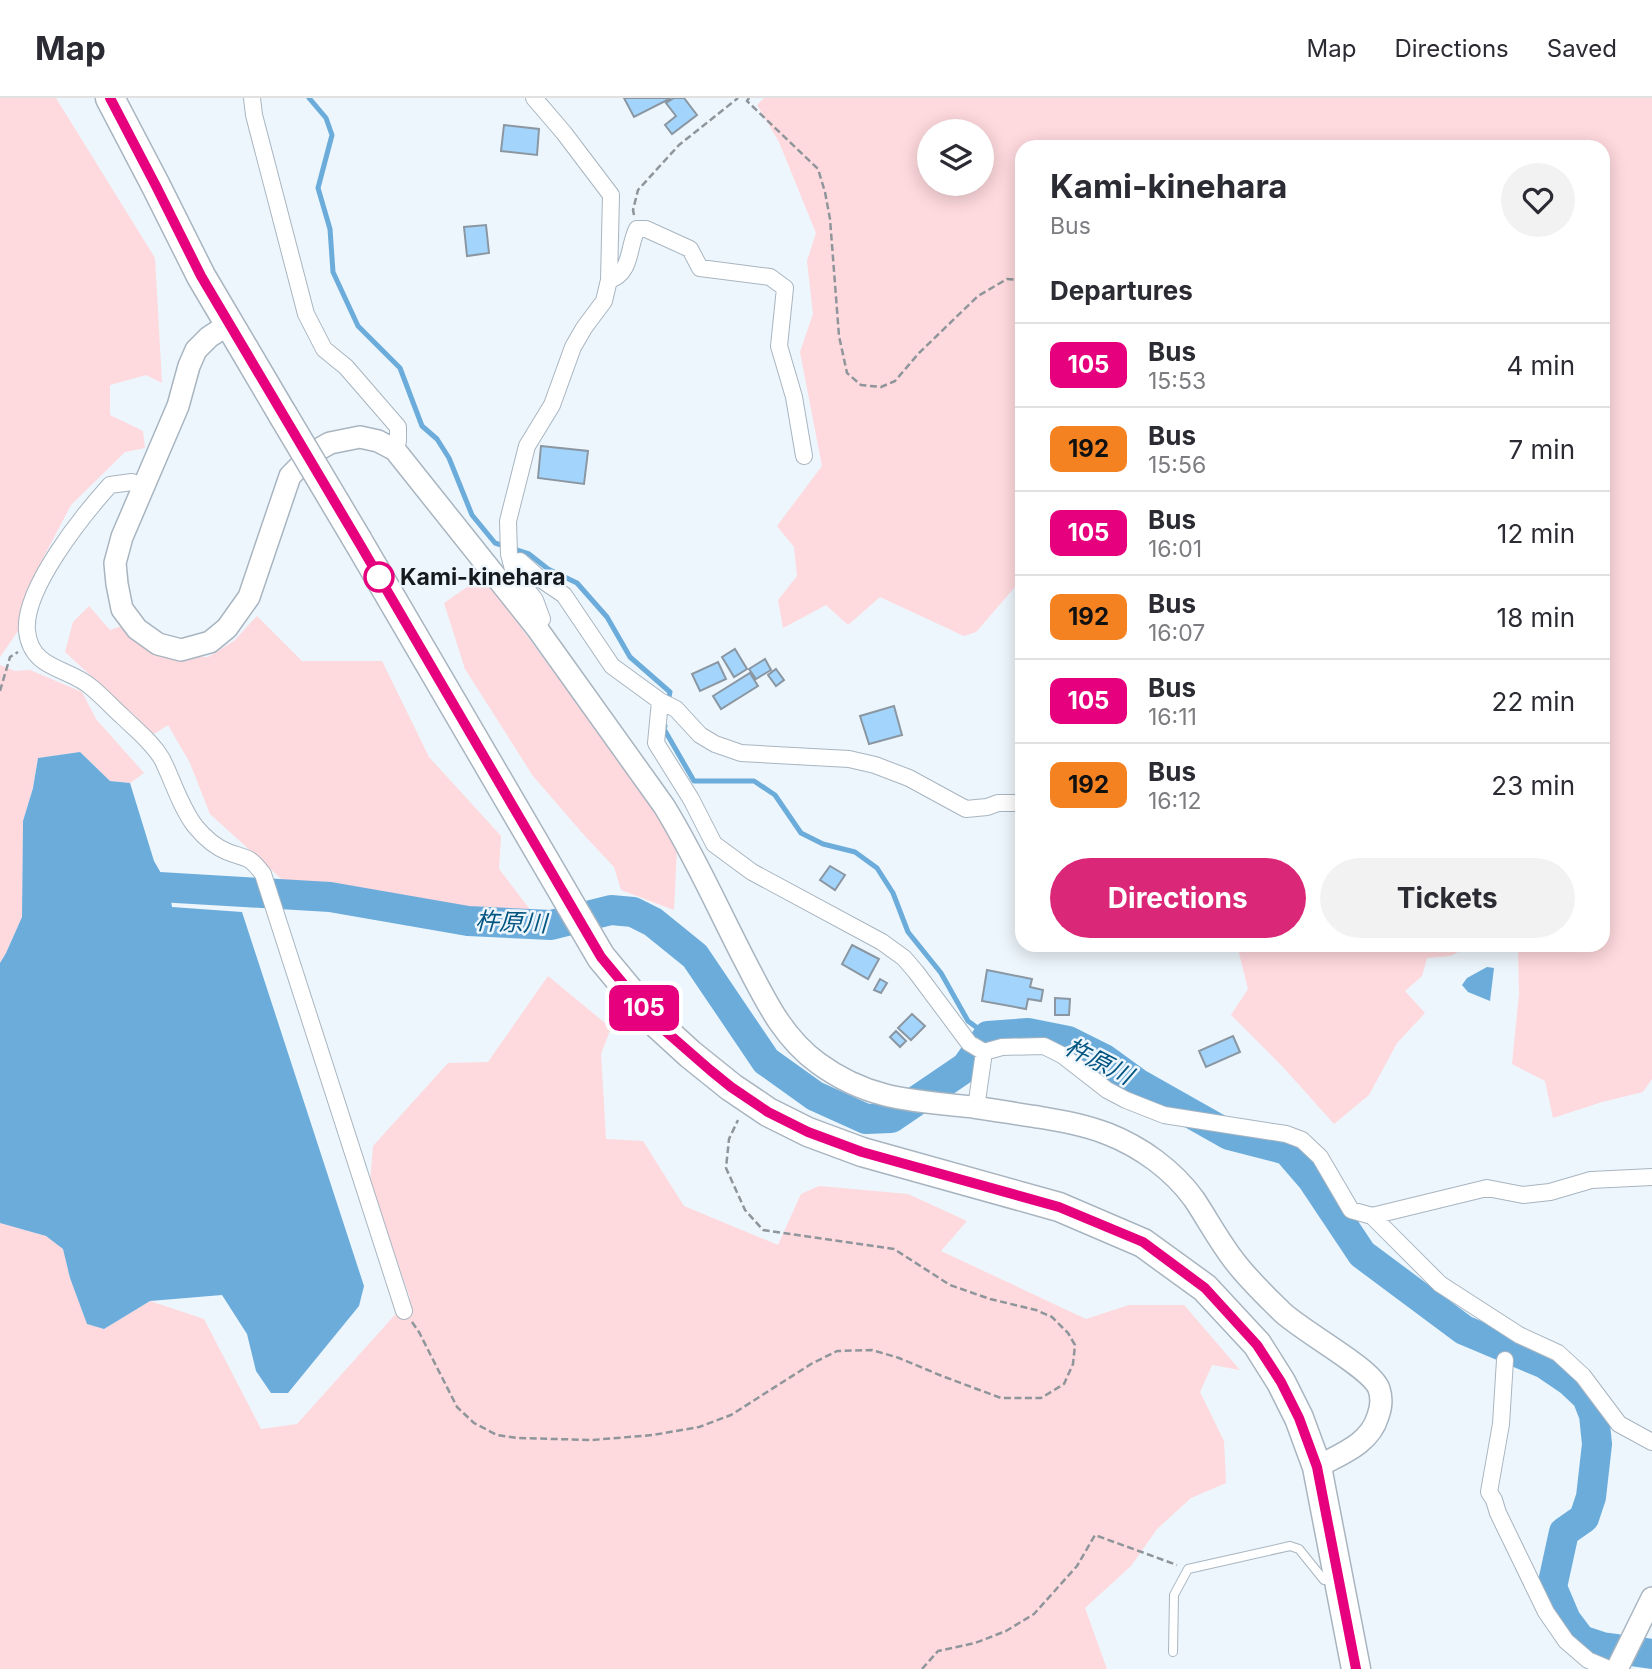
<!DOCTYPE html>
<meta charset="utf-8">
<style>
:root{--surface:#fff;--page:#f2f2f3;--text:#2b2b33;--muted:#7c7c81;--line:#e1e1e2;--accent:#db2777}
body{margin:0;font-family:Inter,"Noto Sans JP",sans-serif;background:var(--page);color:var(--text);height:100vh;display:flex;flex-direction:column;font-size:26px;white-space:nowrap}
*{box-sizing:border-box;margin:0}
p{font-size:23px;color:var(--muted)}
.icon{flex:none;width:38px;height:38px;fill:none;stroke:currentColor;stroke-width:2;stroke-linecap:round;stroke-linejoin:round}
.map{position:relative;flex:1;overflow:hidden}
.side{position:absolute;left:1015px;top:42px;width:595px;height:812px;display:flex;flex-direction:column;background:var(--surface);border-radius:21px;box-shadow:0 4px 18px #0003}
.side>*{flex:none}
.badge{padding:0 14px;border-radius:10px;font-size:24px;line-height:46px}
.fabs{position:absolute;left:917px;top:21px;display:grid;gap:14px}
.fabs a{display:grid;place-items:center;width:77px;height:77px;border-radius:50%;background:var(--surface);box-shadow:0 4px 18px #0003;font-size:35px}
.map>.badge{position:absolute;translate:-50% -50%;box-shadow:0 0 0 4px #fff}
h2{padding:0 35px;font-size:26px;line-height:63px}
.round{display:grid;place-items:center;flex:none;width:74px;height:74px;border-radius:37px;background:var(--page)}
.summary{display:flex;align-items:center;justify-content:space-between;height:119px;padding:0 35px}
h1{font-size:33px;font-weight:700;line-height:52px}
.primary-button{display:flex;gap:14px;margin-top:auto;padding:14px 35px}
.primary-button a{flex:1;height:80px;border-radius:42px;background:var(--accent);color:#fff;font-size:28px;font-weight:700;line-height:80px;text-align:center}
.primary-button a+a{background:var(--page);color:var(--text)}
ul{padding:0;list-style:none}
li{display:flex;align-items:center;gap:21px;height:84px;padding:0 35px;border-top:2px solid var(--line)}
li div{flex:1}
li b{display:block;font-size:26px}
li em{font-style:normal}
li .badge{min-width:77px;font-weight:700;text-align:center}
header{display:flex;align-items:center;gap:42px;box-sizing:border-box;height:98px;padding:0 35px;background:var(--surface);border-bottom:2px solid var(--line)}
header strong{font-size:33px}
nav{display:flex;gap:38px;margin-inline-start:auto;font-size:24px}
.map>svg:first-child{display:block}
</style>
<header>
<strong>Map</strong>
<nav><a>Map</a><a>Directions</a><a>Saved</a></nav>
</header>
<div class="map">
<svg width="1652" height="1571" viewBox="0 0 1652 1571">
<rect width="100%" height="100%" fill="#edf6fc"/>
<path fill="#fed9dd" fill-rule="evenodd" d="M0,0H56L155,160L162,285L146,277L110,287V317L143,333L145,350L125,354L71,407L41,464L18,533L0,559Z
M764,0H1652V981L1643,994L1602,1004L1553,1020L1545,983L1512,966L1519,896L1518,847H1603V49H1022V490L1015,489L976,534L964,538L880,499L848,527L826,507L783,530L778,502L797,478L794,449L777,428L822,368L800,254L813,216L807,163L816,135L779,44L757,7ZM929,33H982V86H929Z
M483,478L645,698L677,750L674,812L621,792L614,769L584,737L533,678L465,571L444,505Z
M89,508L110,532L124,527L139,546L167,558L208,559L234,543L257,518L302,563H382L429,659L501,738L499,771L535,818L463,812L287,786L210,716L190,665L168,627L154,636L65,554L73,524Z
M0,567L15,573L30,572L82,594L96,621L144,675L130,685L110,683L80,654L38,660L33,689L23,723L22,819L6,855L0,865Z
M1237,847H1470L1451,858L1427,860L1422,878L1405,893L1425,915L1397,945L1369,997L1334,1026L1283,969L1231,917L1248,891Z
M548,878L611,930L601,956L606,1041L643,1043L684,1108L778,1147L801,1096L819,1088L908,1096L967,1123L941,1153L1086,1221L1129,1207H1184L1240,1272L1212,1267L1200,1294L1224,1343L1226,1385L1191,1400L1157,1431L1131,1468L1085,1510L1107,1571H0V1125L46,1138L63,1151L70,1180L87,1226L104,1231L150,1203L204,1221L261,1331L297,1326L410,1200L370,1085L373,1048L448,965L488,964Z"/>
<path fill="#6cacdb" d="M80,654L110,683L130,685L154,763L169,789L172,809L242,814L364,1188L359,1208L288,1295H271L256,1273L247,1236L222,1197L150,1203L104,1231L87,1226L70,1180L63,1151L46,1138L0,1125V865L6,855L22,819L23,723L33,690L38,660Z
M1487,869L1494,870L1490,903L1468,894L1462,887L1467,880Z"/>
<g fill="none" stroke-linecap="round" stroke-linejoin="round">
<path stroke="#6cacdb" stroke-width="5" d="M309,0L326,20L332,37L318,90L330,131L333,174L358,228L400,270L422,328L437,341L449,360L472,417L495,445L529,456L548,471L577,485L607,519L630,559L670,594L668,604
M665,628L664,631L694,683H754L775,697L801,735L823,746L855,754L877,770L893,795L908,834L941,875L968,923L988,938"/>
<path stroke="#6cacdb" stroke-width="30" d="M159,789L330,799L468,823L551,827L611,812L633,814L653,824L695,858L766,963L815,998L866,1021L891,1020L966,969L988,938L1028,935L1068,943L1104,961L1137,985L1229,1037L1287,1052L1312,1081L1362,1156L1464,1232L1545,1266L1570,1283L1587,1299L1594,1317L1597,1346L1591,1399L1584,1420L1564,1434L1552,1489L1566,1522L1581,1542L1602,1549L1652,1556"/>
</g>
<path fill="#a3d5fc" stroke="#8a97a2" stroke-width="2" d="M624,0H671L634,19Z
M674,0H684L697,17L672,36L665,27L676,18L666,5Z
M504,27L539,31L537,57L501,53Z
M486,127L489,155L467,158L464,129Z
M541,348L588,353L584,386L538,380Z
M735,551L747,571L734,579L722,559Z
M765,561L771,572L756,581L749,571Z
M718,564L726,581L700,593L692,576Z
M776,571L784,582L776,588L768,577Z
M750,575L758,588L721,611L713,598Z
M894,608L902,637L869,646L860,618Z
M830,768L845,777L835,792L820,782Z
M852,847L879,861L868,881L842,866Z
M987,872L1032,881L1030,889L1043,892L1041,903L1028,901L1026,911L982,903Z
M880,881L887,885L881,895L874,892Z
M1055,900L1070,901L1069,917H1055Z
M912,916L925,928L911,942L898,930Z
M896,933L906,943L900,949L890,939Z
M1233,938L1240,954L1206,969L1199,953Z"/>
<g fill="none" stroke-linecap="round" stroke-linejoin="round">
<defs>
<path id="service" d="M1173,1554L1174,1497L1188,1471L1290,1448L1299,1451L1324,1482L1333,1481"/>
<path id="minor" d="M252,0L254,17L306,216L324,251L346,269L398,329V343L395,352
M534,0L564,35L611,97L609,182L604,203L584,230L573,249L552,307L527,348L508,423L509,456L514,475L535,502L542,521L536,529
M609,182C632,176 628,148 637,131H646L690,151L700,170L770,179L785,190L779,248L794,299L804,358
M144,388L132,384L110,387C83,417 23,491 27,533C31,572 68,569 91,589C102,598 112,609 122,618C136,632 152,644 162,661C173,683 180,708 195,728C204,739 215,749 228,754C235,757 242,758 248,761C254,764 259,771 263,776L404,1213
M512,465L520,463L539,480L564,497L612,568L660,603L676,611L700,637L715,646L741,655L849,661L875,667L909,680L966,711L987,709L998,705H1022
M660,603L656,645L691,701L714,746L752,774L882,844L904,860L916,874L969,945L984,954
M976,1010L984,954L1002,949L1044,948L1062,957L1107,992L1126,1002L1164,1017L1286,1036L1302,1042L1320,1059L1351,1112L1372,1118L1487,1090L1523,1097L1550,1094L1591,1082L1652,1079
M1372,1118L1440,1186L1519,1237L1558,1255L1583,1278L1619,1326L1652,1344
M1505,1262L1501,1326L1489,1394L1494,1402L1498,1415L1546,1514L1566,1543L1588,1562L1609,1571"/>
<path id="tertiary" d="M229,226L209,239L196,252L189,268L178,308L122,439L115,465L117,486L122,511L137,531L158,546L181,552L210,544L227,530L249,499L290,378L314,354L330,345L360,339L378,343L395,352L536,529L664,708C695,758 718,811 745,863C765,901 782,939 818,965C868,1002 914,1003 973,1009C995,1012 1017,1016 1038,1019C1062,1023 1085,1027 1108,1036C1141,1049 1173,1072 1194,1101C1208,1122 1220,1145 1236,1165C1250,1183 1266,1198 1281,1213C1301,1233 1372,1270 1379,1291C1382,1300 1381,1310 1378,1318C1370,1346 1341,1356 1317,1369
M1617,1571L1652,1500"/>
<path id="trunk" d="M110,0L156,88L201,178L283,317
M358,443L601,859L655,924L690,956L731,989L768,1014L808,1034L862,1054L1059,1109L1143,1145L1205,1190L1257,1246L1281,1284L1299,1320L1317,1369L1356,1571"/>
</defs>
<use href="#service" stroke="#a8b5c0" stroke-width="10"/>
<use href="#minor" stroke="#a8b5c0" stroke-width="18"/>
<use href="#tertiary" stroke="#a8b5c0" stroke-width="24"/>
<use href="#trunk" stroke="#a8b5c0" stroke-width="31"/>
<path stroke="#8f969b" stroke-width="2.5" stroke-dasharray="7 3.5" stroke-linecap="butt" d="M749,0L747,3L818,71L825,94L830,121L839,238L847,275L861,287L881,289L895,283L919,255L978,198L1007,181L1022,182
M634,117L633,112L638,92L679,47L738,0
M0,593L10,559L18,554
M412,1224L419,1234L457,1309L474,1325L497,1337L517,1340L592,1342L653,1337L699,1329L731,1317L811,1266L837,1253L872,1252L899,1260L942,1278L1001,1300H1041L1064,1286L1073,1266L1075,1247L1068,1235L1052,1219L1036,1212L990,1201L950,1187L894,1151L763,1132L745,1112L726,1070L729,1041L738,1022
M922,1571L938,1553L975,1545L1006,1533L1034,1516L1077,1468L1095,1437L1177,1467"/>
<use href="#service" stroke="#fff" stroke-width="8"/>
<use href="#minor" stroke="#fff" stroke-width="16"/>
<use href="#tertiary" stroke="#fff" stroke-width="21"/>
<use href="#trunk" stroke="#fff" stroke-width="28"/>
<defs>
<path id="trunk-bridge" d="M283,317L358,443"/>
</defs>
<use href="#trunk-bridge" stroke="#a8b5c0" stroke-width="31" stroke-linecap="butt"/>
<use href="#trunk-bridge" stroke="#fff" stroke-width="28"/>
</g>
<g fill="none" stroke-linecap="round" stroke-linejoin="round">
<defs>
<path id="line" d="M110,0L156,88L201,178L358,443L601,859L655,924L710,972L731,989L768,1014L808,1034L862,1054L1059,1109L1143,1144L1205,1190L1257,1247L1281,1284L1299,1320L1317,1369L1356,1571"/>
</defs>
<use href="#line" stroke="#fff" stroke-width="16"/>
<use href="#line" stroke="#e6007e" stroke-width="10"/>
</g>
<circle fill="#fff" stroke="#e6007e" stroke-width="3.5" cx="379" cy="479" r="14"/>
<g text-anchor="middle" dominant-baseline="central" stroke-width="5" stroke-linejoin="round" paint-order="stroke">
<g font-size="23" font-weight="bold" fill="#151a1e" stroke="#edf6fc" text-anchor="start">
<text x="400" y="479">Kami-kinehara</text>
</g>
<g font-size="24" font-style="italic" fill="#035581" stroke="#edf6fc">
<text transform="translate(511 824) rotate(2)">杵原川</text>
<text transform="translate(1099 963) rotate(27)">杵原川</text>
</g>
</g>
</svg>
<div class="fabs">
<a><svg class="icon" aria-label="layers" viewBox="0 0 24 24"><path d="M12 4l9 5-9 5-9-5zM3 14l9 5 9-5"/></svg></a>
</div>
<b class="badge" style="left:644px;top:910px;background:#e6007e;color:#fff">105</b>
<section class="side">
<div class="summary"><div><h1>Kami-kinehara</h1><p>Bus</p></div><a class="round"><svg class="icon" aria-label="heart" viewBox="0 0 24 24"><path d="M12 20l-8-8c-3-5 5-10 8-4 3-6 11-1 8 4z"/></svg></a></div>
<h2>Departures</h2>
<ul>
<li><span class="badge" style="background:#e6007e;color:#fff">105</span><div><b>Bus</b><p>15:53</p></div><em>4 min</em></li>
<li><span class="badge" style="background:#f58220;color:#111">192</span><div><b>Bus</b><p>15:56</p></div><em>7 min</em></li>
<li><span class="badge" style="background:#e6007e;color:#fff">105</span><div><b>Bus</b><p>16:01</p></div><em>12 min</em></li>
<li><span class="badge" style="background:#f58220;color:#111">192</span><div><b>Bus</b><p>16:07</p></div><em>18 min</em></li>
<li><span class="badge" style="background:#e6007e;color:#fff">105</span><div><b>Bus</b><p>16:11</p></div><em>22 min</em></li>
<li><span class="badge" style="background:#f58220;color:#111">192</span><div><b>Bus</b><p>16:12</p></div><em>23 min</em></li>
</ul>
<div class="primary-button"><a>Directions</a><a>Tickets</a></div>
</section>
</div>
